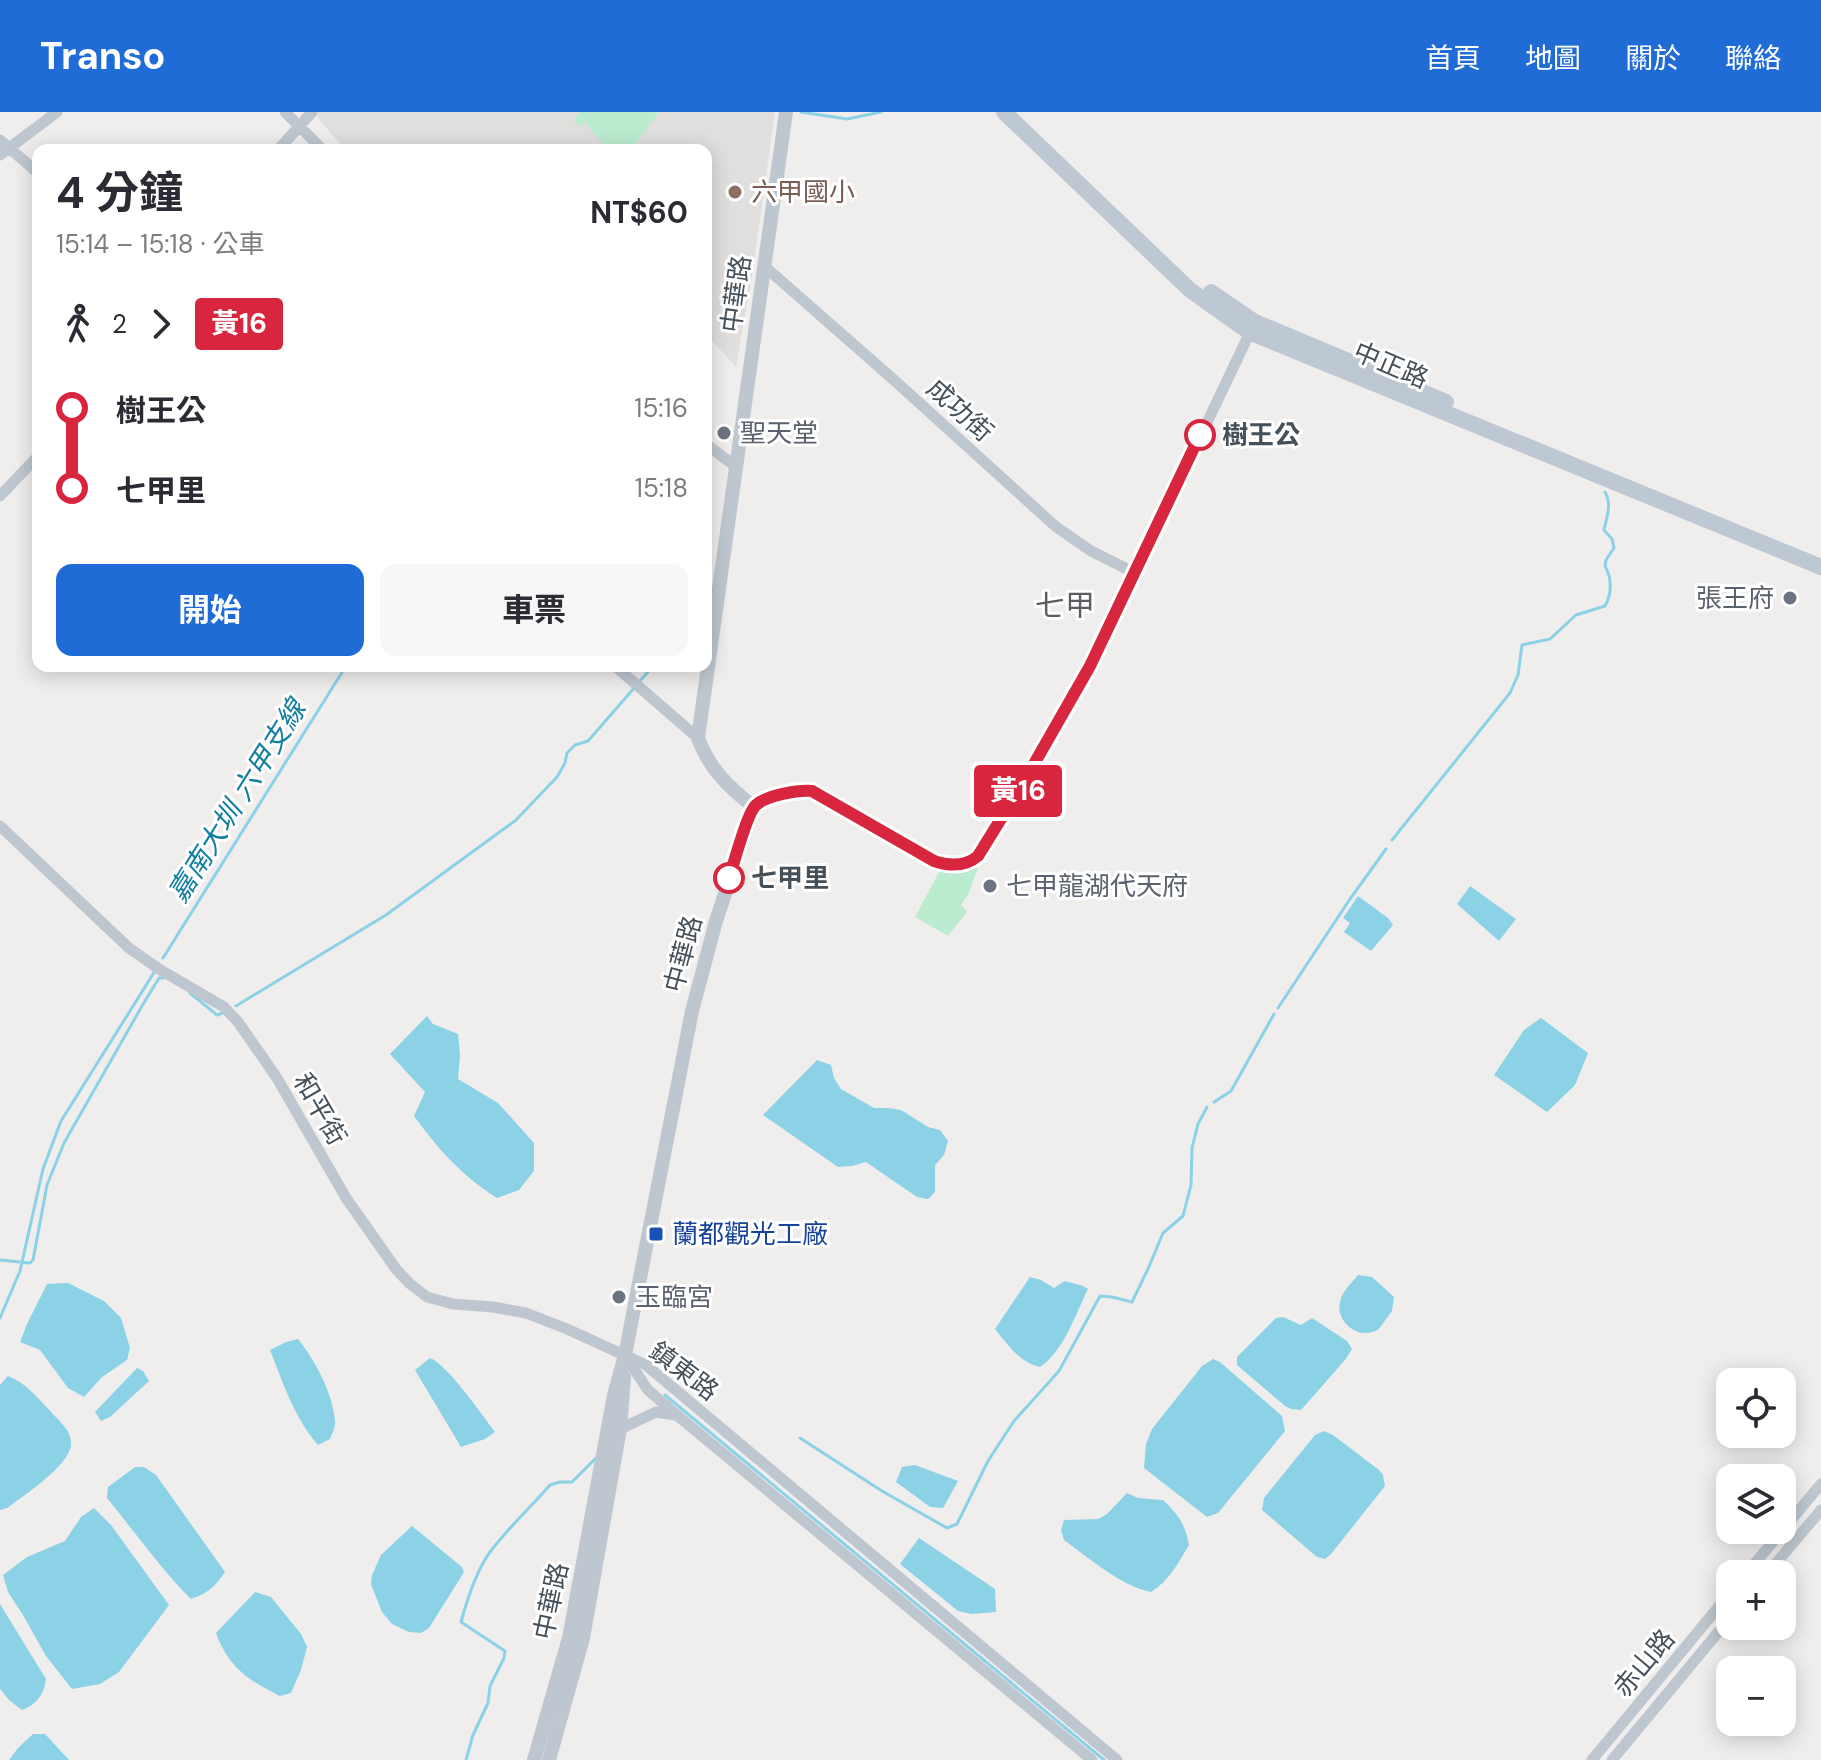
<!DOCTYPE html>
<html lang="zh-TW">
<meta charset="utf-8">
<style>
:root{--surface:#fff;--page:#f7f7f7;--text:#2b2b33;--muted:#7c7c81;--accent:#206cd6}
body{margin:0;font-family:"DM Sans","Noto Sans TC",sans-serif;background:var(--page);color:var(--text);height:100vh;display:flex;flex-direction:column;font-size:30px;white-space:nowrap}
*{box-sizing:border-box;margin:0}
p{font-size:26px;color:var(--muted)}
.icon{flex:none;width:44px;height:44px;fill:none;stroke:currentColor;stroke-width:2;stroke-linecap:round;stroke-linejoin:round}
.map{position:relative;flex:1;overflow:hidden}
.panel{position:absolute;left:32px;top:32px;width:680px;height:528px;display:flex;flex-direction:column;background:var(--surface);border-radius:16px;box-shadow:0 4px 20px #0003}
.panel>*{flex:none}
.badge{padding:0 16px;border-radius:6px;font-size:28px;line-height:52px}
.tools{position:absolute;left:1716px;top:1256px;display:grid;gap:16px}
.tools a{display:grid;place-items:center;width:80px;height:80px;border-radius:16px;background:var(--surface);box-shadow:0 4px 20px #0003;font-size:40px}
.map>.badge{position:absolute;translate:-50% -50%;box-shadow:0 0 0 4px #fff}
.legs{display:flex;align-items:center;gap:12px;height:88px;padding:0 24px;font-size:26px}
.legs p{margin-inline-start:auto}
.summary{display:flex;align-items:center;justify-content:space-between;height:136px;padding:0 24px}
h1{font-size:44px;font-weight:700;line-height:60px}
.button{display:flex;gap:16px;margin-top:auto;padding:16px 24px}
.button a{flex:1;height:92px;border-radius:16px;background:var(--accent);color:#fff;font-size:32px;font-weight:700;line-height:92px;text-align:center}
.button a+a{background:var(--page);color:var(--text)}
ul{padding:0 24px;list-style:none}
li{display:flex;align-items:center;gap:28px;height:80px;font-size:30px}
li i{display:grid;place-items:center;width:12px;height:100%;margin:0 10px;background:currentColor}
li i::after{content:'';width:20px;height:20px;margin:-10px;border:6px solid;border-radius:50%;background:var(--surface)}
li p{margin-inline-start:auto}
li:first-child i{background:linear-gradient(#0000 50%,currentColor 0)}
li:last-child i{background:linear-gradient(currentColor 50%,#0000 0)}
header{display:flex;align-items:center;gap:48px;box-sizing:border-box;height:112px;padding:0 40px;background:var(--accent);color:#fff}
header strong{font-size:38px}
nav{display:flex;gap:44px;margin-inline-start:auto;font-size:28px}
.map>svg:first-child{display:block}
</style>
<header>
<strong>Transo</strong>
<nav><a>首頁</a><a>地圖</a><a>關於</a><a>聯絡</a></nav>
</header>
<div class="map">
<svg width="1821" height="1648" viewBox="0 0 1821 1648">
<rect width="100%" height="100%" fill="#f0eded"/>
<path fill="#e1dede" d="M318,0H775L752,164L736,255L706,222V38H346L319,8L317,2Z"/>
<path fill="#bcecd0" d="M580,0H659L635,33C608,40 599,32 585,9L581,15L573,9Z
M970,751L978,756L968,783L961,793L967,800L948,824L915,805L940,758L950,759Z"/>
<path fill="#8bd2e7" d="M1470,774L1516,807L1499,829L1457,792Z
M1358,784L1388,806L1393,813L1371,839L1344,820L1350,811L1343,806Z
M427,904L433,912L458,922L460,943L458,967L498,991L534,1031V1059L519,1078L497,1086C461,1063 438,1037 414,1004L425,980L390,942Z
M1541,906L1588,941L1575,973L1547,1000L1494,963L1524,918Z
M817,948L831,953L834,966L841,977L874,996H888L901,998L928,1015L940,1018L948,1029L944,1043L935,1053V1080L928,1087L917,1085L866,1050L852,1054L838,1055L763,1003Z
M1358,1163L1372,1165L1394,1185L1392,1199L1378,1218C1374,1219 1370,1221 1365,1221C1350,1221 1336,1205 1340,1190C1342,1179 1351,1172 1358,1163Z
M1030,1165L1041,1168L1054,1176L1065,1169L1083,1174L1088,1177C1075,1203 1064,1239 1040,1255C1020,1251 1008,1233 995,1217Z
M68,1171L104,1189L121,1206L130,1236L127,1248L102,1265L84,1285L68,1276L40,1238L20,1230L27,1212L47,1172Z
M1283,1205L1301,1213L1312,1206L1347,1229L1352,1237L1345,1248L1301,1298L1291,1297L1285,1294L1237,1253V1245L1276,1206Z
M298,1227C315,1248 333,1282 335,1309C336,1315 332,1321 330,1327L318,1333C294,1305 283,1271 270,1238L286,1230Z
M430,1246C448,1253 482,1303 495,1320L485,1327L461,1335L415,1258Z
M1213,1247L1220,1250L1282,1304L1285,1319L1218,1401L1207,1405L1144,1356L1146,1332L1152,1317L1202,1254Z
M137,1256L143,1259L149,1269L110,1305L101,1309L95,1300Z
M8,1264C26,1271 38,1286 51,1300C59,1309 71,1318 71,1331C72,1352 23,1384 7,1396L0,1398V1273Z
M1324,1319L1333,1323L1379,1358L1383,1363L1385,1374L1331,1442L1325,1447L1317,1445L1262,1398L1264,1386L1315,1323Z
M915,1353L958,1369L943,1396L930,1395L896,1370L902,1355Z
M135,1355H144L156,1363L225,1460C215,1474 209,1481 191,1487C160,1456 135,1420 107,1386L108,1375Z
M1127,1381L1138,1386L1163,1388C1178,1402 1185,1412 1189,1433C1178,1451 1169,1469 1151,1480C1121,1474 1089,1446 1064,1428L1061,1418L1064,1408L1098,1407L1107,1402Z
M94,1396L111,1413L169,1493L119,1560L100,1572L72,1577L46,1544L23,1503L8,1480L3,1463L27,1445L65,1429L81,1405Z
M412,1414L462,1455L464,1460L429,1516L421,1521L409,1520L392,1512L382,1500L371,1472L372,1463L381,1443Z
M919,1426L995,1477L996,1500L971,1502L958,1499L900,1452Z
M255,1480L271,1485L301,1522L307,1535L301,1558L291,1581L280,1584C248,1568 229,1556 216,1521Z
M0,1492L46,1567C44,1583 37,1592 22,1598L9,1588L0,1577Z
M33,1622H45L69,1648H9L18,1636Z"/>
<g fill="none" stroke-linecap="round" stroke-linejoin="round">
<path stroke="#8bd2e7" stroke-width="3" d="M801,0L847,7L881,0
M640,569L653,554
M1392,728L1510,581L1518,563L1522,533L1550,527L1576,503L1605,494C1612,482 1612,466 1605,454L1606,448L1614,436L1612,427L1604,418C1607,404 1612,392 1605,380
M163,846L346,554
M190,881L217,903L223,901
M236,894L386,803L516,708L557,665L565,651L567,641L575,633L588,629L635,575
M1278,896L1350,787L1386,737
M1214,990L1231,979L1274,902
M0,1148L30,1151L33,1148L47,1073L64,1031L142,894L159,866H163
M0,1206L20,1159L43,1057L61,1009L155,859
M665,1283L1104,1648
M800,1326L882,1379L947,1416L957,1412L988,1349L1014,1309L1059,1259L1100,1184L1112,1185L1132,1190L1148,1157L1163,1121L1183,1104L1191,1073L1192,1036L1198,1012L1207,995
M466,1648L473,1623L488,1591L490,1574L504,1546L505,1539L461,1510C467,1488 477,1458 490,1440C508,1416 531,1395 550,1373L560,1370H572L596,1346"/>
<path stroke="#bec7cf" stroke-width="11" d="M285,0L323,38
M0,28L38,61
M278,38L312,0
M0,43L57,0
M764,154L894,268L1055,414L1091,439L1135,461
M706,332L735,354
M0,384L38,344
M615,554L698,626
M754,695C771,684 792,678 812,679L934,749L946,753L970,751L978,744L1006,700L1098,539L1253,214
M0,714L129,836L159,857L224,895L238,910L277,966L346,1086L396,1157L409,1171L427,1185L453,1192L493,1195L526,1201L567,1217L646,1253L1117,1648
M625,1244L648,1278L678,1304L1092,1648
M620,1317L656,1300L675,1303
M1746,1462L1821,1372
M1767,1462L1821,1398
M1592,1648L1730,1481
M1612,1648L1730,1506"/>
<path stroke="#bec7cf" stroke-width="14" d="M534,1648L569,1526L614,1283L625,1243L692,899L716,809L754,695C728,675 709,656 698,626L786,0
M549,1648L583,1526L620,1317L624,1265"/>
<path stroke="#bec8d3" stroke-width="16" d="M1004,0L1190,178L1249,220L1821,455
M1211,180L1255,210L1446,290"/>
</g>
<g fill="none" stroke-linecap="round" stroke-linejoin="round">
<defs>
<path id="line-1" d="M729,766C734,751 747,701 756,693C767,683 798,678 812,679L934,749C949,754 965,755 978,744L1022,673L1090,554L1200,323"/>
</defs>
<use href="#line-1" stroke="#fff" stroke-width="18"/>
<use href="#line-1" stroke="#d7263d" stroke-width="12"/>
</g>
<circle fill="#8d6e63" stroke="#fff" stroke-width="3" cx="735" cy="80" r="8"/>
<g fill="#6b7280" stroke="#fff" stroke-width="3">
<circle cx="724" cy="321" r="8"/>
<circle cx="1790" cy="486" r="8"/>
<circle cx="990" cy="774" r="8"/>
<circle cx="619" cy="1185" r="8"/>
</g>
<g fill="#fff" stroke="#d7263d" stroke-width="4">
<circle cx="1200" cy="323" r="14"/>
<circle cx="729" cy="766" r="14"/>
</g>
<rect fill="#1a4fb4" stroke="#fff" stroke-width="3" x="648" y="1114" width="16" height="16" rx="4"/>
<g text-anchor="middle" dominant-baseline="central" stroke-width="6" stroke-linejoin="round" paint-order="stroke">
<g font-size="26" fill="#785e54" stroke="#fff" text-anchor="start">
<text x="751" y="80">六甲國小</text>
</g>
<g font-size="26" fill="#465059" stroke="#fff">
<text transform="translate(736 182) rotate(-82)">中華路</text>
<text transform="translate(1391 253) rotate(23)">中正路</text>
<text transform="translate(960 298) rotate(42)">成功街</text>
<text transform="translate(683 842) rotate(-75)">中華路</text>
<text transform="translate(320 997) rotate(60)">和平街</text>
<text transform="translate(684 1259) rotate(37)">鎮東路</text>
<text transform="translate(551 1489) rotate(-78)">中華路</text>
<text transform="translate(1644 1551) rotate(-50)">赤山路</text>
</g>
<g font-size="26" fill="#5b616d" stroke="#fff" text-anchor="start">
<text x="740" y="321">聖天堂</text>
<text x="1774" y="486" text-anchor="end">張王府</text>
<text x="1006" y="774">七甲龍湖代天府</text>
<text x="635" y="1185">玉臨宮</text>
</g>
<g font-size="26" font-weight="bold" fill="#465059" stroke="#fff" text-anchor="start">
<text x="1222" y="323">樹王公</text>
<text x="751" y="766">七甲里</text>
</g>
<g font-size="26" fill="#164399" stroke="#fff" text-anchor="start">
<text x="672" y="1122">蘭都觀光工廠</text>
</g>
<g font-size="28" font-style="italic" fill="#127fa0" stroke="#fff">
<text transform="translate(237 689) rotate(-58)">嘉南大圳 六甲支線</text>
</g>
<g font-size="30" fill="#5a5d62" stroke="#fff">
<text x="1065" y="493">七甲</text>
</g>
</g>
</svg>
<div class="tools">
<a><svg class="icon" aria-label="locate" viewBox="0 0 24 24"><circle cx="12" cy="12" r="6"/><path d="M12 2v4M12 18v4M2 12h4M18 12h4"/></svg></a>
<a><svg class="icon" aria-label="layers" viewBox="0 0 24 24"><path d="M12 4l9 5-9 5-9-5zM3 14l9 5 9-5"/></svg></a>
<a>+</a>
<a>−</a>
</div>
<b class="badge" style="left:1018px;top:679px;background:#d7263d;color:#fff">黃16</b>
<section class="panel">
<div class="summary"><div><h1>4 分鐘</h1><p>15:14 – 15:18 · 公車</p></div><b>NT$60</b></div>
<div class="legs"><svg class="icon" aria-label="walk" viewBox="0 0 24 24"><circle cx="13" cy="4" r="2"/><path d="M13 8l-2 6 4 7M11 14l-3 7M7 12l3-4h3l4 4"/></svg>2<svg class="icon" aria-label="forward" viewBox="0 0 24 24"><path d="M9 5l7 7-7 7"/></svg><b class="badge" style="background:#d7263d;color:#fff">黃16</b></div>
<ul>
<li><i style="color:#d7263d"></i><b>樹王公</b><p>15:16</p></li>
<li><i style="color:#d7263d"></i><b>七甲里</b><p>15:18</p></li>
</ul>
<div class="button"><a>開始</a><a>車票</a></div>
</section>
</div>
